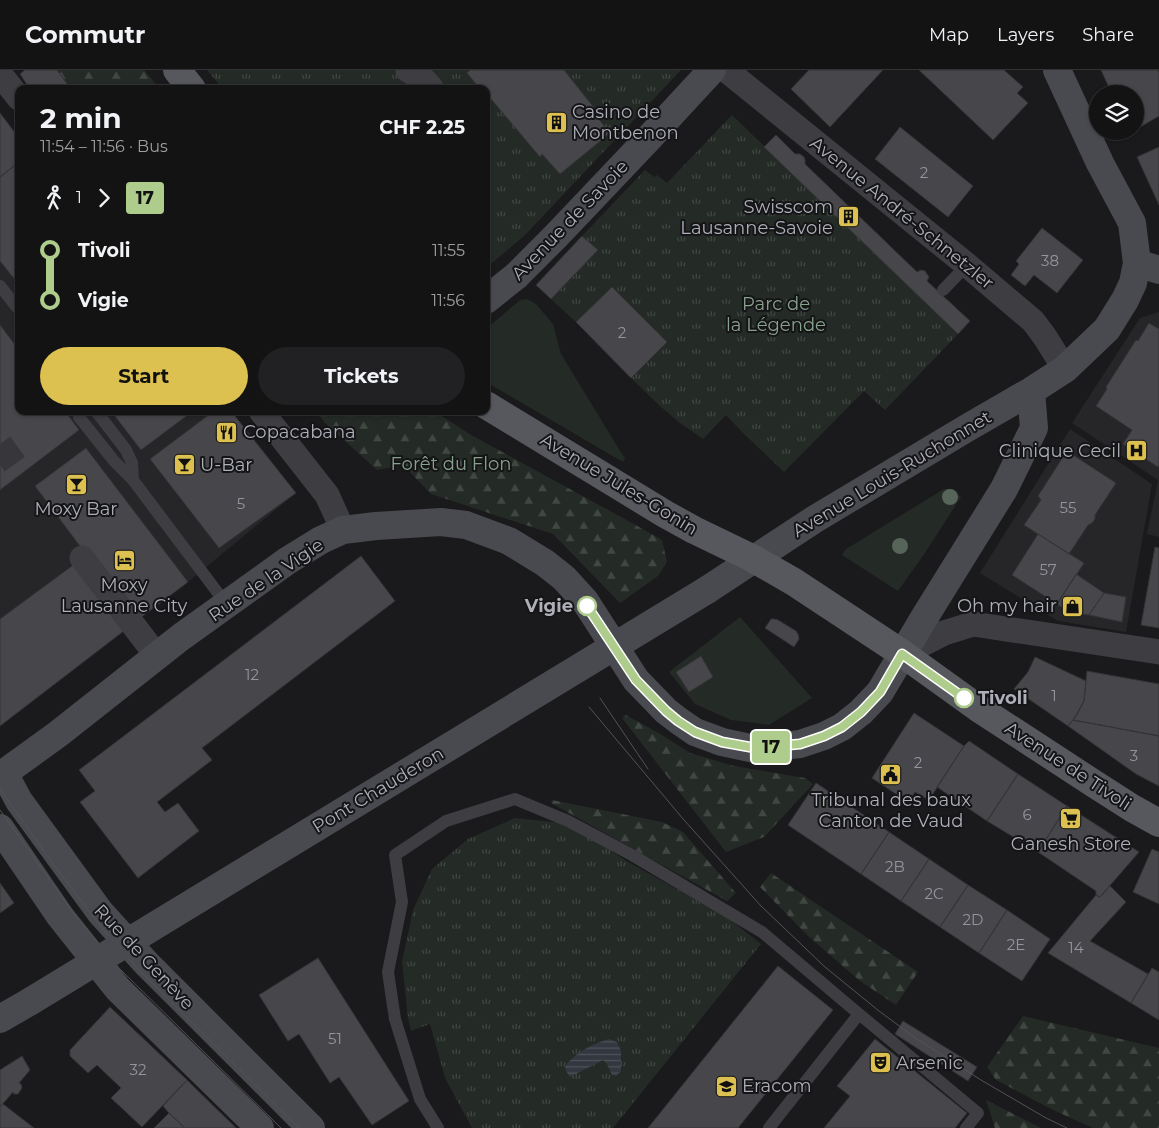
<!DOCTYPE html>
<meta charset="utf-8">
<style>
:root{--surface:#141314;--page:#212022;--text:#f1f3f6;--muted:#9d9ea0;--line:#333234;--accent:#ddc150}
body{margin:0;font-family:Montserrat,sans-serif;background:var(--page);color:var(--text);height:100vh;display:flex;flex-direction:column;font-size:19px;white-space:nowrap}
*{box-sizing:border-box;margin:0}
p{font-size:16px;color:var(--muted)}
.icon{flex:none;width:28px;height:28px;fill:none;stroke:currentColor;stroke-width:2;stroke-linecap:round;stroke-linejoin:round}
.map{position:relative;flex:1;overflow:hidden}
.panel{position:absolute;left:15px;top:15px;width:475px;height:330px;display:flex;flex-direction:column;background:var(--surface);border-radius:10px;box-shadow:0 1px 4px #0004,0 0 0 1px var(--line)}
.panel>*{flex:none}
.badge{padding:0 10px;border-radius:4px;font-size:18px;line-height:32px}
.controls{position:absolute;left:1089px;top:15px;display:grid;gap:10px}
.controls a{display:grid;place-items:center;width:55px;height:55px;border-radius:50%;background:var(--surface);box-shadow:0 1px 4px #0004,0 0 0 1px var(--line);font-size:25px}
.map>.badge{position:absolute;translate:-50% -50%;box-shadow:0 0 0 2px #fff}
.legs{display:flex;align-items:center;gap:8px;height:55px;padding:0 25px;font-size:16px}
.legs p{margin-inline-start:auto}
.head{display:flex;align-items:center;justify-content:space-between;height:85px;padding:0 25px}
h1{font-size:28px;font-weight:700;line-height:38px}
.cta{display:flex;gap:10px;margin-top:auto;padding:10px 25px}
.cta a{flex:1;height:58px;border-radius:30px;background:var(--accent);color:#111;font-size:20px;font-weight:700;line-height:58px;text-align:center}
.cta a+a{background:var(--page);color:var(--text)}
ul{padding:0 25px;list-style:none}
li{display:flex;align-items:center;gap:18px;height:50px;font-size:19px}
li i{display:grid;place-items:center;width:8px;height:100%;margin:0 6px;background:currentColor}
li i::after{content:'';width:12px;height:12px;margin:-6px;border:4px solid;border-radius:50%;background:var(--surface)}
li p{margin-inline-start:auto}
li:first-child i{background:linear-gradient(#0000 50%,currentColor 0)}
li:last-child i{background:linear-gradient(currentColor 50%,#0000 0)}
header{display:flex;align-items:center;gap:30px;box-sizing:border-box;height:70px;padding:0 25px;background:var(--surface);border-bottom:1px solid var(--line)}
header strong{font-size:24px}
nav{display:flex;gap:28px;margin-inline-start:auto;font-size:18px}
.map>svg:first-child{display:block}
</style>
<header>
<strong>Commutr</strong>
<nav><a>Map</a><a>Layers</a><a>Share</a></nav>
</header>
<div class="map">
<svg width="1159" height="1058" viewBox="0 0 1159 1058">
<defs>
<pattern id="forest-firs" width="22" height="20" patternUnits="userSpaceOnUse" patternTransform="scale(1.25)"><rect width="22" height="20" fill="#242b26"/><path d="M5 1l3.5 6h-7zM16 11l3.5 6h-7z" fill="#414743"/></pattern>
<pattern id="park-tufts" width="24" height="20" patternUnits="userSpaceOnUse" patternTransform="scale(1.25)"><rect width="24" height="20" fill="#242b26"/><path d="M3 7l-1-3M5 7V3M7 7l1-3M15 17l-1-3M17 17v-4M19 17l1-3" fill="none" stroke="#414743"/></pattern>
<pattern id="water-rules" width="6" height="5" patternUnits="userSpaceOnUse" patternTransform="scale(1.25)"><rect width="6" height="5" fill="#333840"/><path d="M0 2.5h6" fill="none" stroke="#4e525a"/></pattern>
</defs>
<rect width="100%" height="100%" fill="#1a191b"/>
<path fill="#262628" d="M0,43L19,68V341H231L296,423L188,512L0,656Z
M1159,242V467L1147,464L1158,410L1072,353L1140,248Z
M1070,359L1152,414L1126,562L1058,551L980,503Z"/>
<path fill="#242b26" d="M527,229L536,234L553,254L561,284L622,384L625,388L624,391H621L486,312V259L520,230Z
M944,419H953L961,427L925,483L898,521L842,485L846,479Z
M740,547L812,628L769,655L731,650L695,634L669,602Z"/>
<path fill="url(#forest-firs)" d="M57,0H144L160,19H71Z
M316,341H434L471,365L632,453L662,470L667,492L658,506L620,533L553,464L431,424L403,395L377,400L325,353Z
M626,645L662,665L690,683L734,696L805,708L813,714L764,767L726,782L622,648Z
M552,730L662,752L683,762L736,823L727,831L551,733Z
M771,803L918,902L896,935L860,911L808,866L760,817Z
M1023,946L1159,978V1058H1093L1051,1039L996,1010L987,997Z
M986,1030L1041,1058H995Z"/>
<path fill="url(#park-tufts)" d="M207,0H681L524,166L486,198V19H223Z
M732,45L958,264L885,340L864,321L784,402L743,363L726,345L703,369L680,353L661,337L631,308L667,272L612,217L576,252L551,229L598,180L582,166L645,100L654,107L657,105L667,113Z
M515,748L571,754L628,792L727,847L761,874L613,1058H472L445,1008L430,954L411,961L408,948L402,892L413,840L432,799L468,769Z"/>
<path fill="url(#water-rules)" d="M609,969L617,972L621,981V1001L616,1006L612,1005L607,994L603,990L570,1007L566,1001L565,996C578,981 590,975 609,969Z"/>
<path fill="#47474b" stroke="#343437" d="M25,0H57L71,19H30L20,4Z
M470,0H564L595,39L592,41L610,63L560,104L542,84L540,87L486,23V19H480L467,3Z
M809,0H883L830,57L791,19Z
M919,0H1004L1023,17L1017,23L1028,33L993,70Z
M1101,0H1158L1159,2V46L1135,60V24H1112Z
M0,43L19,68V92L0,107Z
M900,57L973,116L948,147L875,89Z
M776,65L795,84H800L804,87L805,90V94L917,202L921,200L925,201L929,207L927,211L970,251L958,264L764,77Z
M1159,77V135L1137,87Z
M19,92V215L0,191V107Z
M1042,158L1083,190L1057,223L1034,205L1025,216L1011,205L1019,194L1016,191Z
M582,166L598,180L551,229L536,215Z
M612,217L667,272L631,308L576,252Z
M1149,253L1159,259V395L1158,397L1123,374L1132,360L1096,336L1107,319L1106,317L1136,270L1138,271Z
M0,255L19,280V341H65L79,360L0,420Z
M111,341H193L141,380Z
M214,341H231L296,423L219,478L150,389Z
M86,378L188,512L136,551L35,416Z
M1065,378H1069L1072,380L1073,385L1116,413L1095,445V449L1092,453L1088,455L1069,484L1024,455L1041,430L1038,426L1063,387L1062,383Z
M1038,464L1084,493L1057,534L1012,505Z
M1155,477L1159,478V558L1141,555Z
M361,486L395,531L202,678L212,690L157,732L165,742L178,733L199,761L138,808L80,732L95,721L79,700Z
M76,493L125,560L0,656V549Z
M1076,504L1104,523L1089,545L1068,542L1057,534Z
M1104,523L1126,527L1122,552L1089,545Z
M771,549H774L778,550L796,561L798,564L799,569L794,577L765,558Z
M701,586L713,607L689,622L676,602Z
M1035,587L1086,611L1084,631L1077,645L1068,656L1014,619L1028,602Z
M1087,601L1159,614V666L1073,650L1084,631Z
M914,643L964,676L929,730L915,722L908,732L872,708Z
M1073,650L1159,666V716L1136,704L1068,656Z
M969,671L1018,704L987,751L937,717L964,676Z
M1018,704L1067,736L1038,782L987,751Z
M816,713L889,762L861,804L788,755Z
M1067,736L1139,782L1100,827L1096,825V821L1038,782Z
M889,762L929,789L901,831L861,804Z
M1152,779L1159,782V834L1133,822Z
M929,789L968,815L940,857L901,831Z
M0,813L14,833L0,843Z
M968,815L1007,840L979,883L940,857Z
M1110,816L1126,832L1090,871L1148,904L1131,933L1048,883L1096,825L1100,827Z
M1007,840L1050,869L1022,911L979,883Z
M318,888L409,1031L372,1055L339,1007L330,1013L299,964L288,971L259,925Z
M778,896L833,940L738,1058H648Z
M1152,898L1159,902V950L1131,933Z
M110,937L187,1010L142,1057L111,1028L121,1018L97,995L88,1003L70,986V980Z
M903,951L977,997L968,1011L895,964Z
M875,969L967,1043L955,1058H824L850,1026L837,1016Z
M22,986L30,1000L19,1013L21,1014L22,1018L18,1024H14L13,1022L0,1037V1000Z
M187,1010L236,1058H185L169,1043L163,1036Z
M3,1034L34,1058H0V1037Z
M169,1043L185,1058H154Z"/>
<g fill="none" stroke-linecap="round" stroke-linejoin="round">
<path stroke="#37373b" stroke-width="25" stroke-dasharray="25 12" stroke-linecap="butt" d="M0,374L22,404"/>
<path stroke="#3d3d42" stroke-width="12" d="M0,216L19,240
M943,220L967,195
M96,341L126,380L132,393L133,410
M79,347L114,391L133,410L227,535
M438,1058L420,1029L395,949L388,902L402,832L395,785L446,751L515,729L568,751L632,785L762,862L859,944L978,1043L966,1058
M769,1058L859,944"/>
<path stroke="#3d3d42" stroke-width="25" d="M408,0L425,11L432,19
M726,0L967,195L1033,251L1045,267L1065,299
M0,4L19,28
M261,341L327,425L343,460
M82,488L157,586
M903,584L944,563L973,554L1159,582"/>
<path stroke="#494a50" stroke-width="28" d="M1137,193L1159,200
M486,230L516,206L556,166L650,67L712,0
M707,520L815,449L967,358L1031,321L1065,299L1107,259L1125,230L1133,213L1137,193L1132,153L1100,93L1057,0
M4,703L19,731L100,842L146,893L311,1058
M0,706L58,664L181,567L287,491L321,470L343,460L376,456L441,452L466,455L509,471L545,493L564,508L585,531L636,610L666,641L679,651L695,662L722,672L755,679L800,674L824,666L842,657L861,642L880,622L924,548L1004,419L1034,358L1031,321
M0,758L60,846L118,919L260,1058
M0,949L31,931"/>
<path stroke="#57585e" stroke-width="28" d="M177,0L192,19
M486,335L665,444L694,460L754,489L794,512L903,584L978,638L1096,715L1132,738L1159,753"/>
<path stroke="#525359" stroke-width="1" d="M600,628L648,699
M589,637L684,750L761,836L825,897L879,941L917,969L981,1010L1046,1048L1067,1058
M0,719L54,795L105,862L137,898L166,927L299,1058
M0,740L74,844L119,898L281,1058"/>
<path stroke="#494a50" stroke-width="28" d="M31,931L707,520"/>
</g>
<g fill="#566459">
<circle cx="950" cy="427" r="8"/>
<circle cx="900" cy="476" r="8"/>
</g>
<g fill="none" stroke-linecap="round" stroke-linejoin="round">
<defs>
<path id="line-1" d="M587,536L636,610L666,641L678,651L695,662L722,672L755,678L800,674L824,666L842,657L861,642L880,622L902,584L964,628"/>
</defs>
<use href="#line-1" stroke="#fff" stroke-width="11"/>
<use href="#line-1" stroke="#aecc8b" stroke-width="8"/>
</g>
<defs>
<symbol id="building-square" viewBox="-11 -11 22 22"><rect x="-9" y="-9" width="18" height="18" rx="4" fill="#ddc150" stroke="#151416"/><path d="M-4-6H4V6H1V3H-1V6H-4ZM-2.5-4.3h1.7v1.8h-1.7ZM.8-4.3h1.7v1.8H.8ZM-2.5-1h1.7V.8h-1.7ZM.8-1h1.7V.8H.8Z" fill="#111"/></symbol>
<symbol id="restaurant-square" viewBox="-11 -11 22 22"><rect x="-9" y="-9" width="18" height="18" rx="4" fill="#ddc150" stroke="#151416"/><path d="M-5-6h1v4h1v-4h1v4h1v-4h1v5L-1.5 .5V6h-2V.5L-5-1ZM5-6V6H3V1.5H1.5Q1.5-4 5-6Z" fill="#111"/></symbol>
<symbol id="hospital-square" viewBox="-11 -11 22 22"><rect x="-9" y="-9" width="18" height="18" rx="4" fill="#ddc150" stroke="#151416"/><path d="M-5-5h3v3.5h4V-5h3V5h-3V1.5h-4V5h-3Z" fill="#111"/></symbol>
<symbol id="bar-square" viewBox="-11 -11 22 22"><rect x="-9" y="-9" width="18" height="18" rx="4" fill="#ddc150" stroke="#151416"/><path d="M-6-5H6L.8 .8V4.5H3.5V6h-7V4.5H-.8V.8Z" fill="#111"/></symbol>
<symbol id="hotel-square" viewBox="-11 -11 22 22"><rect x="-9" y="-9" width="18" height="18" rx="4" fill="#ddc150" stroke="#151416"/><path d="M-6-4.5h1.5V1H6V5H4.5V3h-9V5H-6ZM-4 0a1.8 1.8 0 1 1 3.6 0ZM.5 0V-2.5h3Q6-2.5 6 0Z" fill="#111"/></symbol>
<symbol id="shop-square" viewBox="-11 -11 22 22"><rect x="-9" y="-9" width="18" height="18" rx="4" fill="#ddc150" stroke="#151416"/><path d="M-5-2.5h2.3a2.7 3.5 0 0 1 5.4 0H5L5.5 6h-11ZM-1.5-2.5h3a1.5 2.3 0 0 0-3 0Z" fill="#111"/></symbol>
<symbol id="civic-square" viewBox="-11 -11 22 22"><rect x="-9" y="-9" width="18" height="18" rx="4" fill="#ddc150" stroke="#151416"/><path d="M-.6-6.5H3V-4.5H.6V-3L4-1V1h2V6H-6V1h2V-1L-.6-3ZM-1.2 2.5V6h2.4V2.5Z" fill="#111"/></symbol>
<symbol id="supermarket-square" viewBox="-11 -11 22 22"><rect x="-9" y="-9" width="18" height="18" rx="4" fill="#ddc150" stroke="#151416"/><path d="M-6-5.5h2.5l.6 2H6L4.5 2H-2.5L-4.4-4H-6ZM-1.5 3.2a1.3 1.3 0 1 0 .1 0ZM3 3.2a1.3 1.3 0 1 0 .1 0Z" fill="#111"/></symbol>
<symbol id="theatre-square" viewBox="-11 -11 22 22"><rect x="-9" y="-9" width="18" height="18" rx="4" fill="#ddc150" stroke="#151416"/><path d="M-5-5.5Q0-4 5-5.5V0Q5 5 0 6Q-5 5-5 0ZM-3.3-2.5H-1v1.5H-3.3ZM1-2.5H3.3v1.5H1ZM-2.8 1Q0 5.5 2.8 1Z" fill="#111"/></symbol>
<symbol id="university-square" viewBox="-11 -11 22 22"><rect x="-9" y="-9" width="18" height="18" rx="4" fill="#ddc150" stroke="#151416"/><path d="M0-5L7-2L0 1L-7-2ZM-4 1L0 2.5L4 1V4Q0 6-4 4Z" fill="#111"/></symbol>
</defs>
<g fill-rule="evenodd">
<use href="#building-square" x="544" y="40" width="25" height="25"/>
<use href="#building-square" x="836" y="134" width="25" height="25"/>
<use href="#restaurant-square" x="214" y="350" width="25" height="25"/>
<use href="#hospital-square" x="1124" y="368" width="25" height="25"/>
<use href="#bar-square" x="172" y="382" width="25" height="25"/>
<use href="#bar-square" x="64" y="402" width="25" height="25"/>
<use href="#hotel-square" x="112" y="478" width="25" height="25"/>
<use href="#shop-square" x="1060" y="524" width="25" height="25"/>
<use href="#civic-square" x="878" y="692" width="25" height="25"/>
<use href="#supermarket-square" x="1058" y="736" width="25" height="25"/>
<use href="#theatre-square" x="868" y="980" width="25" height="25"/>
<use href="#university-square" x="714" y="1004" width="25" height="25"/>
</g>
<g fill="#fff" stroke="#aecc8b" stroke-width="2.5">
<circle cx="587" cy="536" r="9"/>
<circle cx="964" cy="628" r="9"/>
</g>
<g text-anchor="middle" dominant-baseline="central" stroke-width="4" stroke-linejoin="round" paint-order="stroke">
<g font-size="15" fill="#94959e">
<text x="924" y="102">2</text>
<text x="1050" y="190">38</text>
<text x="622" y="262">2</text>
<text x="241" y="433">5</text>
<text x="1068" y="437">55</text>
<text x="1048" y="499">57</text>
<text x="252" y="604">12</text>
<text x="1054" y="625">1</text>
<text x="1134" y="685">3</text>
<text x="918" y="692">2</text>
<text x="1027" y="744">6</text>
<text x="895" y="796">2B</text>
<text x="934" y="823">2C</text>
<text x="973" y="849">2D</text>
<text x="1016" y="874">2E</text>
<text x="1076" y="877">14</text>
<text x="335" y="968">51</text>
<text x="138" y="999">32</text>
</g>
<g font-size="18" fill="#adafb9" stroke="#151416" text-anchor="start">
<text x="572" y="42">Casino de<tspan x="572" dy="21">Montbenon</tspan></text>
<text x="833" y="137" text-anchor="end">Swisscom<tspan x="833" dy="21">Lausanne-Savoie</tspan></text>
<text x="243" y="362">Copacabana</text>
<text x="1121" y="381" text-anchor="end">Clinique Cecil</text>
<text x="200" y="395">U-Bar</text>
<text x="76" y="439" text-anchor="middle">Moxy Bar</text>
<text x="124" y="515" text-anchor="middle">Moxy<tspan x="124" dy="21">Lausanne City</tspan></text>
<text x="1057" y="536" text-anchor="end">Oh my hair</text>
<text x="891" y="730" text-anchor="middle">Tribunal des baux<tspan x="891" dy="21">Canton de Vaud</tspan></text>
<text x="1071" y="774" text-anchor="middle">Ganesh Store</text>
<text x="896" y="993">Arsenic</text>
<text x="742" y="1016">Eracom</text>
</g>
<g font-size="18" fill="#adafb9" stroke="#151416">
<text transform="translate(902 143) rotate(39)">Avenue André-Schnetzler</text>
<text transform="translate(570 150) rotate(-46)">Avenue de Savoie</text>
<text transform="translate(892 404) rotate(-31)">Avenue Louis-Ruchonnet</text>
<text transform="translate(619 414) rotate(31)">Avenue Jules-Gonin</text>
<text transform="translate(266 510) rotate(-34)">Rue de la Vigie</text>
<text transform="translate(1068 696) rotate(33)">Avenue de Tivoli</text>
<text transform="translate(378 720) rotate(-31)">Pont Chauderon</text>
<text transform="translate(144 887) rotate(47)">Rue de Genève</text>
</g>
<g font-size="18" fill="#87a28c" stroke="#151416">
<text x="776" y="234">Parc de<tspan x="776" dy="21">la Légende</tspan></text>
<text x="451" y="394">Forêt du Flon</text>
</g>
<g font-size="18" font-weight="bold" fill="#adafb9" stroke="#151416" text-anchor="end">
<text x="573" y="536">Vigie</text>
<text x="978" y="628" text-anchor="start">Tivoli</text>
</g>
</g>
</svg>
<div class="controls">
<a><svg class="icon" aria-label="layers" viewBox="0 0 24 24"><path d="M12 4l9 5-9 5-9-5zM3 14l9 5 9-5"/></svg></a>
</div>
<b class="badge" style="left:771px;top:677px;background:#aecc8b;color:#111">17</b>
<section class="panel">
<div class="head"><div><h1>2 min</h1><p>11:54 – 11:56 · Bus</p></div><b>CHF 2.25</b></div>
<div class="legs"><svg class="icon" aria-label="walk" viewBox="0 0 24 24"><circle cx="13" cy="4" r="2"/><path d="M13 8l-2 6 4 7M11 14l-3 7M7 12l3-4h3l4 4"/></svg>1<svg class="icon" aria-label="forward" viewBox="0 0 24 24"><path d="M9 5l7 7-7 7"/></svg><b class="badge" style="background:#aecc8b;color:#111">17</b></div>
<ul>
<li><i style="color:#aecc8b"></i><b>Tivoli</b><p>11:55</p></li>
<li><i style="color:#aecc8b"></i><b>Vigie</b><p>11:56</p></li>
</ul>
<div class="cta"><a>Start</a><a>Tickets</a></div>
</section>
</div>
